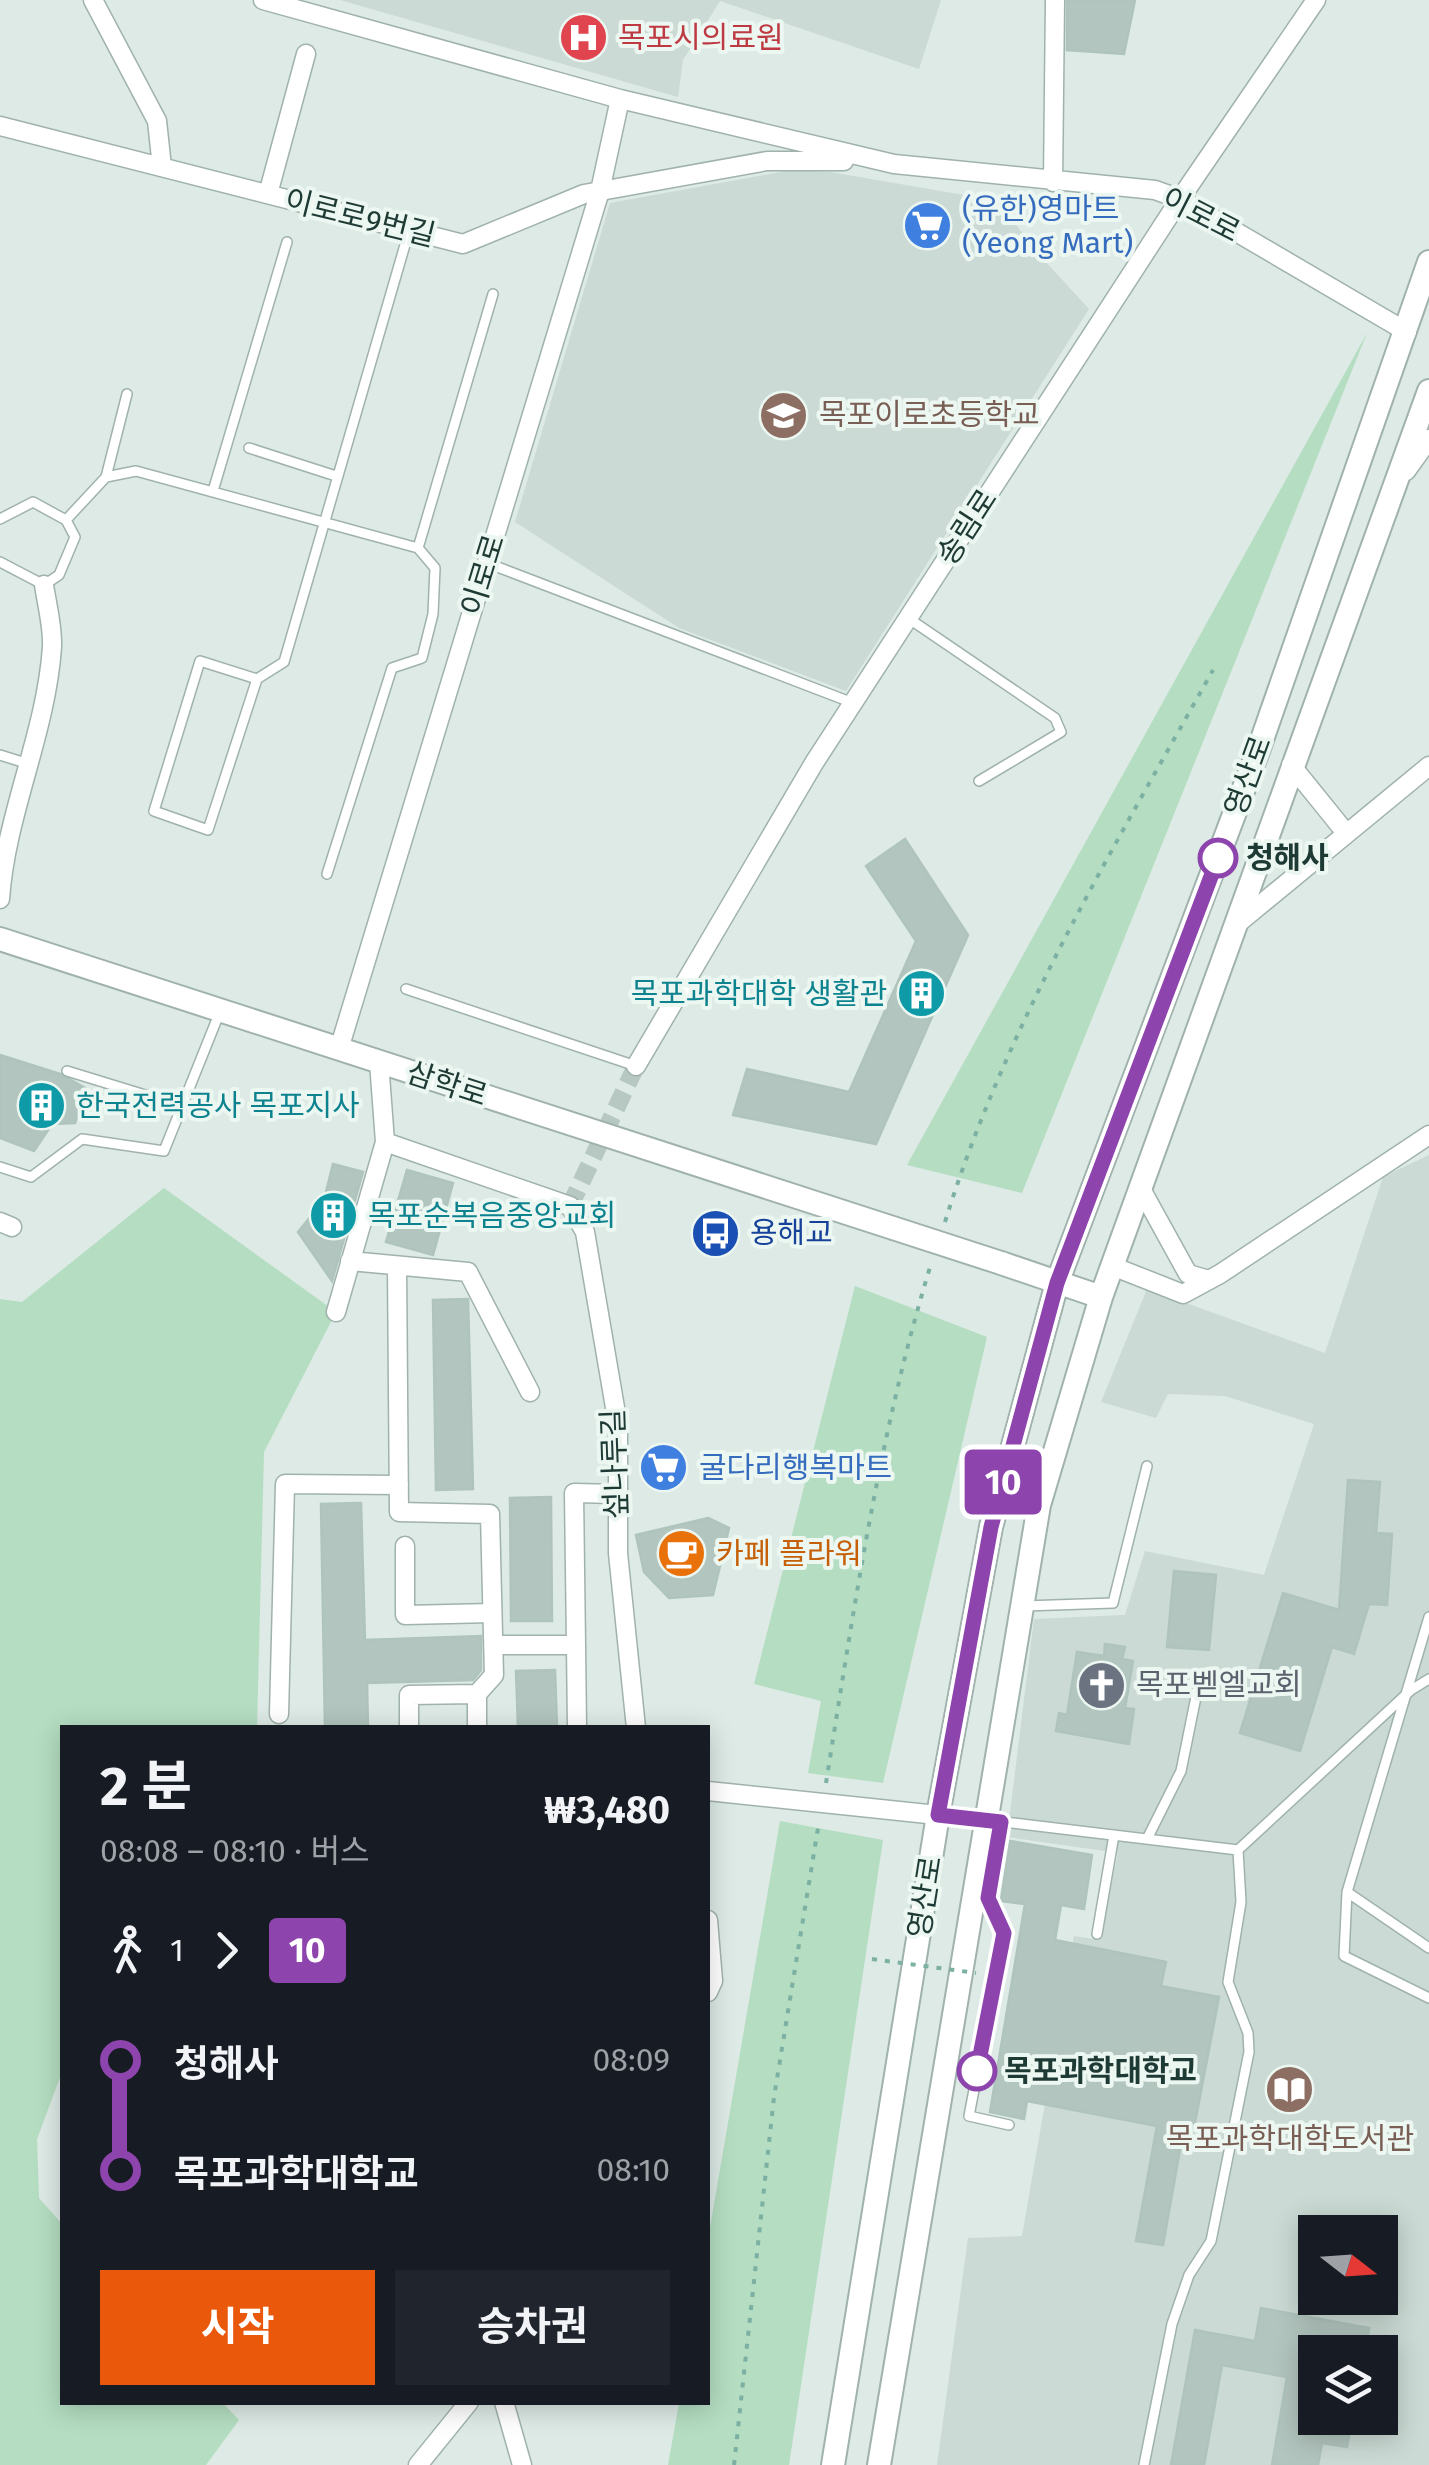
<!DOCTYPE html>
<html lang="ko">
<meta charset="utf-8">
<style>
:root{--surface:#171b24;--page:#20242c;--text:#f1f3f6;--muted:#9ea1a6;--accent:#ea580c}
body{margin:0;font-family:"Fira Sans","Noto Sans KR",sans-serif;background:var(--page);color:var(--text);height:100vh;display:flex;flex-direction:column;font-size:38px;white-space:nowrap}
*{box-sizing:border-box;margin:0}
p{font-size:32px;color:var(--muted)}
.icon{flex:none;width:55px;height:55px;fill:none;stroke:currentColor;stroke-width:2;stroke-linecap:round;stroke-linejoin:round}
.map{position:relative;flex:1;overflow:hidden}
.sheet{position:absolute;left:60px;top:1725px;width:650px;height:680px;display:flex;flex-direction:column;background:var(--surface);border-radius:0px;box-shadow:0 5px 25px #0003}
.sheet>*{flex:none}
.badge{padding:0 20px;border-radius:8px;font-size:35px;line-height:65px}
.needle{width:65px;rotate:107deg}
.buttons{position:absolute;left:1298px;top:2215px;display:grid;gap:20px}
.buttons a{display:grid;place-items:center;width:100px;height:100px;border-radius:0px;background:var(--surface);box-shadow:0 5px 25px #0003;font-size:50px}
.map>.badge{position:absolute;translate:-50% -50%;box-shadow:0 0 0 5px #fff}
.legs{display:flex;align-items:center;gap:15px;height:110px;padding:0 40px;font-size:32px}
.legs p{margin-inline-start:auto}
.head{display:flex;align-items:center;justify-content:space-between;height:170px;padding:0 40px}
h1{font-size:55px;font-weight:700;line-height:75px}
.cta{display:flex;gap:20px;margin-top:auto;padding:20px 40px}
.cta a{flex:1;height:115px;border-radius:0px;background:var(--accent);color:#fff;font-size:40px;font-weight:700;line-height:115px;text-align:center}
.cta a+a{background:var(--page);color:var(--text)}
ul{padding:0 40px;list-style:none}
li{display:flex;align-items:center;gap:35px;height:110px;font-size:38px}
li i{display:grid;place-items:center;width:15px;height:100%;margin:0 12px;background:currentColor}
li i::after{content:'';width:25px;height:25px;margin:-12px;border:8px solid;border-radius:50%;background:var(--surface)}
li p{margin-inline-start:auto}
li:first-child i{background:linear-gradient(#0000 50%,currentColor 0)}
li:last-child i{background:linear-gradient(currentColor 50%,#0000 0)}
.map>svg:first-child{display:block}
</style>
<div class="map">
<svg width="1429" height="2465" viewBox="0 0 1429 2465">
<rect width="100%" height="100%" fill="#ddeae5"/>
<path fill="#cbdad4" fill-rule="evenodd" d="M340,0H941L919,69L720,1L683,60L678,97Z
M792,170L830,172L999,201L1033,248L1089,309L846,691L679,628L515,522L610,203Z
M1429,1155V2465H937L968,2238L1022,2236L1074,1936L1099,1940L1118,1853L1007,1837L1034,1619L1125,1615L1145,1551L1264,1575L1314,1424L1225,1396L1168,1394L1156,1418L1101,1402L1147,1289L1325,1353L1383,1177ZM1315,2232H1380V2298H1315ZM1315,2352H1380V2418H1315Z"/>
<path fill="#b4ddc1" d="M1367,333L1022,1193L907,1165Z
M164,1188L336,1312L264,1452L257,1727L62,1728V2072L37,2139L39,2198L62,2224V2402L223,2403L239,2420L206,2465H0V1299L22,1302Z
M855,1286L987,1337L883,1783L808,1773L821,1701L754,1684Z
M780,1821L883,1840L789,2465H668L679,2403L708,2402V2239Z"/>
<path fill="#b2c5be" stroke="#afc4bc" stroke-width="2.5" d="M1067,0H1135L1124,54L1067,50Z
M905,839L968,935L876,1144L733,1115L747,1069L849,1092L916,941L866,866Z
M0,1055L60,1074L87,1089L75,1123L52,1124L34,1151L0,1138Z
M333,1164L363,1172L332,1281L298,1232L324,1200Z
M407,1170L453,1183L433,1255L386,1242Z
M468,1299L473,1489L436,1490L433,1300Z
M1348,1480L1380,1482L1376,1533L1392,1534L1387,1605L1369,1604L1354,1654L1332,1647L1300,1751L1240,1733L1283,1593L1339,1610Z
M551,1497L552,1621H511L510,1498Z
M361,1503L365,1640L481,1636V1670L473,1680L367,1683L368,1728H325L321,1504Z
M708,1518L729,1528L713,1595L669,1598L644,1572L636,1535Z
M1174,1571L1216,1575L1209,1650L1167,1647Z
M1105,1644L1125,1647L1122,1659L1133,1661L1125,1708L1134,1709L1129,1744L1056,1731L1059,1713L1067,1715L1077,1652L1104,1656Z
M555,1670L557,1728H518L516,1671Z
M1010,1841L1092,1855L1084,1909L1061,1905L1055,1940L1166,1962L1161,1986L1219,1997L1194,2128L1184,2127L1163,2245L1136,2241L1157,2126L1027,2101L1024,2119L990,2112L1025,1904L1001,1901Z
M1261,2308L1369,2328L1365,2352H1315V2418H1352L1347,2447L1322,2443L1318,2465H1272L1287,2377L1222,2365L1204,2465H1171L1195,2330L1255,2341Z"/>
<g fill="none" stroke-linecap="round" stroke-linejoin="round">
<path stroke="#b7c7c2" stroke-width="18" stroke-dasharray="18 9" stroke-linecap="butt" d="M570,1206L636,1066"/>
<defs>
<path id="service" d="M249,448L336,476
M106,477L136,471L418,548L435,568L433,614L422,658L392,668L327,874
M213,491L287,242
M0,519L33,502L66,520L75,537L59,575L44,585L0,562
M66,520L106,477L127,394
M418,548L493,294
M487,563L853,703
M908,618L1055,718L1061,732L979,781
M257,679L200,661L154,811L208,830L257,679L284,662L409,231
M0,755L29,764
M406,989L636,1066
M67,1071L181,1106
M0,1167L31,1177L82,1139L164,1151L219,1014
M1024,1606L1113,1603L1147,1466
M1429,1617L1347,1892L1344,1956L1429,1998
M988,1820L1238,1850L1241,1902L1228,1982L1248,2033L1249,2052L1211,2241L1189,2275L1172,2324L1144,2465
M1001,1822L988,1898L1004,1933L969,2116L1009,2125
M1147,1839L1181,1771L1200,1677
M1238,1850L1411,1690L1429,1679
M1347,1892L1429,1948
M1097,1934L1114,1835"/>
<path id="minor" d="M93,0L157,121L162,167
M263,0L620,99
M0,126L463,244L584,194L767,161H844
M1053,182L1055,0
M268,194L306,54
M1406,471L1429,439
M1291,765L1346,833
M0,899C6,813 46,734 52,647C53,627 47,605 44,585
M1237,924L1429,766
M339,1049L600,191L620,99L894,164L1155,190L1180,199L1407,332
M379,1062L385,1142L570,1206L585,1232L618,1425V1553L636,1728
M636,1066L814,763L1180,199L1316,0
M1140,1187L1188,1274L1209,1280
M0,1222L12,1227
M350,1261L468,1272L530,1392
M397,1266L399,1512L490,1514L494,1675L477,1694V1728
M1112,1266L1183,1294L1220,1274L1429,1135
M336,1312L385,1142
M405,1546V1615L492,1613
M493,1645H576L577,1728
M576,1645L574,1493L618,1494
M279,1714L285,1484L399,1485
M409,1728V1695L477,1694
M708,1791L985,1820
M708,1920L713,1981L708,1992
M504,2402L522,2465
M418,2465L469,2402"/>
<path id="tertiary" d="M0,939L893,1228
M1001,1263L1101,1297
M833,2465L938,1815L991,1527L1057,1283L1258,751L1429,262
M879,2465L1039,1505L1101,1297L1429,391"/>
</defs>
<use href="#service" stroke="#a0b2ac" stroke-width="12"/>
<use href="#minor" stroke="#a0b2ac" stroke-width="21"/>
<use href="#tertiary" stroke="#a0b2ac" stroke-width="26"/>
<path stroke="#7bb0a2" stroke-width="4" stroke-dasharray="5 8" stroke-linecap="butt" d="M945,1222C1006,1025 1113,849 1213,670
M826,1783C854,1609 879,1433 931,1264
M734,2465L774,2097L819,1822"/>
<use href="#service" stroke="#fff" stroke-width="9"/>
<use href="#minor" stroke="#fff" stroke-width="18"/>
<use href="#tertiary" stroke="#fff" stroke-width="22"/>
<defs>
<path id="tertiary-bridge" d="M893,1228L1001,1263"/>
</defs>
<use href="#tertiary-bridge" stroke="#a0b2ac" stroke-width="26" stroke-linecap="butt"/>
<path stroke="#7bb0a2" stroke-width="4" stroke-dasharray="5 8" stroke-linecap="butt" d="M872,1959L976,1973"/>
<use href="#tertiary-bridge" stroke="#fff" stroke-width="22"/>
</g>
<g fill="none" stroke-linecap="round" stroke-linejoin="round">
<defs>
<path id="line-1" d="M977,2071L1004,1933L988,1898L1001,1822L938,1815L991,1527L1057,1283L1218,858"/>
</defs>
<use href="#line-1" stroke="#fff" stroke-width="22"/>
<use href="#line-1" stroke="#8e44ad" stroke-width="15"/>
</g>
<defs>
<symbol id="hospital-disc" viewBox="-11 -11 22 22"><circle r="9.5" fill="#e0444e" stroke="#edf7f2"/><path d="M-5-5h3v3.5h4V-5h3V5h-3V1.5h-4V5h-3Z" fill="#fff"/></symbol>
<symbol id="supermarket-disc" viewBox="-11 -11 22 22"><circle r="9.5" fill="#3f7fe0" stroke="#edf7f2"/><path d="M-6-5.5h2.5l.6 2H6L4.5 2H-2.5L-4.4-4H-6ZM-1.5 3.2a1.3 1.3 0 1 0 .1 0ZM3 3.2a1.3 1.3 0 1 0 .1 0Z" fill="#fff"/></symbol>
<symbol id="school-disc" viewBox="-11 -11 22 22"><circle r="9.5" fill="#8d6e63" stroke="#edf7f2"/><path d="M0-5L7-2L0 1L-7-2ZM-4 1L0 2.5L4 1V4Q0 6-4 4Z" fill="#fff"/></symbol>
<symbol id="building-disc" viewBox="-11 -11 22 22"><circle r="9.5" fill="#0f9aa8" stroke="#edf7f2"/><path d="M-4-6H4V6H1V3H-1V6H-4ZM-2.5-4.3h1.7v1.8h-1.7ZM.8-4.3h1.7v1.8H.8ZM-2.5-1h1.7V.8h-1.7ZM.8-1h1.7V.8H.8Z" fill="#fff"/></symbol>
<symbol id="bus-disc" viewBox="-11 -11 22 22"><circle r="9.5" fill="#1a4fb4" stroke="#edf7f2"/><path d="M-5-6H5V4H4V6H2V4H-2V6H-4V4H-5ZM-3.5-4V0h7V-4ZM-3.5 1.2v1.5H-2V1.2ZM2 1.2v1.5H3.5V1.2Z" fill="#fff"/></symbol>
<symbol id="cafe-disc" viewBox="-11 -11 22 22"><circle r="9.5" fill="#e8710a" stroke="#edf7f2"/><path d="M-5.5-4.5H6V0H3Q3 3.5 0 3.5H-2.5Q-5.5 3.5-5.5 0ZM3-3.2v2h1.7v-2ZM-6 4.5H4V6H-6Z" fill="#fff"/></symbol>
<symbol id="church-disc" viewBox="-11 -11 22 22"><circle r="9.5" fill="#6b7280" stroke="#edf7f2"/><path d="M-1.2-6h2.4v3.5h3.3v2.4h-3.3V6h-2.4V-.1h-3.3v-2.4h3.3Z" fill="#fff"/></symbol>
<symbol id="library-disc" viewBox="-11 -11 22 22"><circle r="9.5" fill="#8d6e63" stroke="#edf7f2"/><path d="M-6-4Q-3-5.5-.7-3.5V5Q-3 3-6 4ZM6-4Q3-5.5 .7-3.5V5Q3 3 6 4Z" fill="#fff"/></symbol>
</defs>
<g fill-rule="evenodd">
<use href="#hospital-disc" x="556" y="10" width="55" height="55"/>
<use href="#supermarket-disc" x="900" y="198" width="55" height="55"/>
<use href="#school-disc" x="756" y="388" width="55" height="55"/>
<use href="#building-disc" x="894" y="966" width="55" height="55"/>
<use href="#building-disc" x="14" y="1078" width="55" height="55"/>
<use href="#building-disc" x="306" y="1188" width="55" height="55"/>
<use href="#bus-disc" x="688" y="1206" width="55" height="55"/>
<use href="#supermarket-disc" x="636" y="1440" width="55" height="55"/>
<use href="#cafe-disc" x="654" y="1526" width="55" height="55"/>
<use href="#church-disc" x="1074" y="1658" width="55" height="55"/>
<use href="#library-disc" x="1262" y="2062" width="55" height="55"/>
</g>
<g fill="#fff" stroke="#8e44ad" stroke-width="5">
<circle cx="1218" cy="858" r="18"/>
<circle cx="977" cy="2071" r="18"/>
</g>
<g text-anchor="middle" dominant-baseline="central" stroke-width="8" stroke-linejoin="round" paint-order="stroke">
<g font-size="30" fill="#be3a42" stroke="#edf7f2" text-anchor="start">
<text x="618" y="38">목포시의료원</text>
</g>
<g font-size="30" fill="#366cbe" stroke="#edf7f2" text-anchor="start">
<text x="962" y="209">(유한)영마트<tspan x="962" dy="34">(Yeong Mart)</tspan></text>
<text x="699" y="1468">굴다리행복마트</text>
</g>
<g font-size="30" fill="#1e3a34" stroke="#edf7f2">
<text transform="translate(1201 215) rotate(27)">이로로</text>
<text transform="translate(360 218) rotate(14)">이로로9번길</text>
<text transform="translate(967 527) rotate(-57)">송림로</text>
<text transform="translate(483 575) rotate(-73)">이로로</text>
<text transform="translate(1248 776) rotate(-70)">영산로</text>
<text transform="translate(447 1084) rotate(18)">삼학로</text>
<text transform="translate(615 1464) rotate(-92)">섶나루길</text>
<text transform="translate(925 1897) rotate(-81)">영산로</text>
</g>
<g font-size="30" fill="#785e54" stroke="#edf7f2" text-anchor="start">
<text x="819" y="415">목포이로초등학교</text>
<text x="1290" y="2139" text-anchor="middle">목포과학대학도서관</text>
</g>
<g font-size="30" font-weight="bold" fill="#1e3a34" stroke="#edf7f2" text-anchor="start">
<text x="1246" y="858">청해사</text>
<text x="1004" y="2071">목포과학대학교</text>
</g>
<g font-size="30" fill="#0d838f" stroke="#edf7f2" text-anchor="start">
<text x="887" y="994" text-anchor="end">목포과학대학 생활관</text>
<text x="76" y="1106">한국전력공사 목포지사</text>
<text x="368" y="1216">목포순복음중앙교회</text>
</g>
<g font-size="30" fill="#164399" stroke="#edf7f2" text-anchor="start">
<text x="750" y="1233">용해교</text>
</g>
<g font-size="30" fill="#c56008" stroke="#edf7f2" text-anchor="start">
<text x="716" y="1554">카페 플라워</text>
</g>
<g font-size="30" fill="#5b616d" stroke="#edf7f2" text-anchor="start">
<text x="1136" y="1685">목포벧엘교회</text>
</g>
</g>
</svg>
<div class="buttons">
<a><svg class="needle" viewBox="-14 -14 28 28"><path d="M0-13l5 13h-10z" fill="#e53935"/><path d="M0 13l5-13h-10z" fill="#9ea1a6"/></svg></a>
<a><svg class="icon" aria-label="layers" viewBox="0 0 24 24"><path d="M12 4l9 5-9 5-9-5zM3 14l9 5 9-5"/></svg></a>
</div>
<b class="badge" style="left:1003px;top:1482px;background:#8e44ad;color:#fff">10</b>
<section class="sheet">
<div class="head"><div><h1>2 분</h1><p>08:08 – 08:10 · 버스</p></div><b>₩3,480</b></div>
<div class="legs"><svg class="icon" aria-label="walk" viewBox="0 0 24 24"><circle cx="13" cy="4" r="2"/><path d="M13 8l-2 6 4 7M11 14l-3 7M7 12l3-4h3l4 4"/></svg>1<svg class="icon" aria-label="forward" viewBox="0 0 24 24"><path d="M9 5l7 7-7 7"/></svg><b class="badge" style="background:#8e44ad;color:#fff">10</b></div>
<ul>
<li><i style="color:#8e44ad"></i><b>청해사</b><p>08:09</p></li>
<li><i style="color:#8e44ad"></i><b>목포과학대학교</b><p>08:10</p></li>
</ul>
<div class="cta"><a>시작</a><a>승차권</a></div>
</section>
</div>
